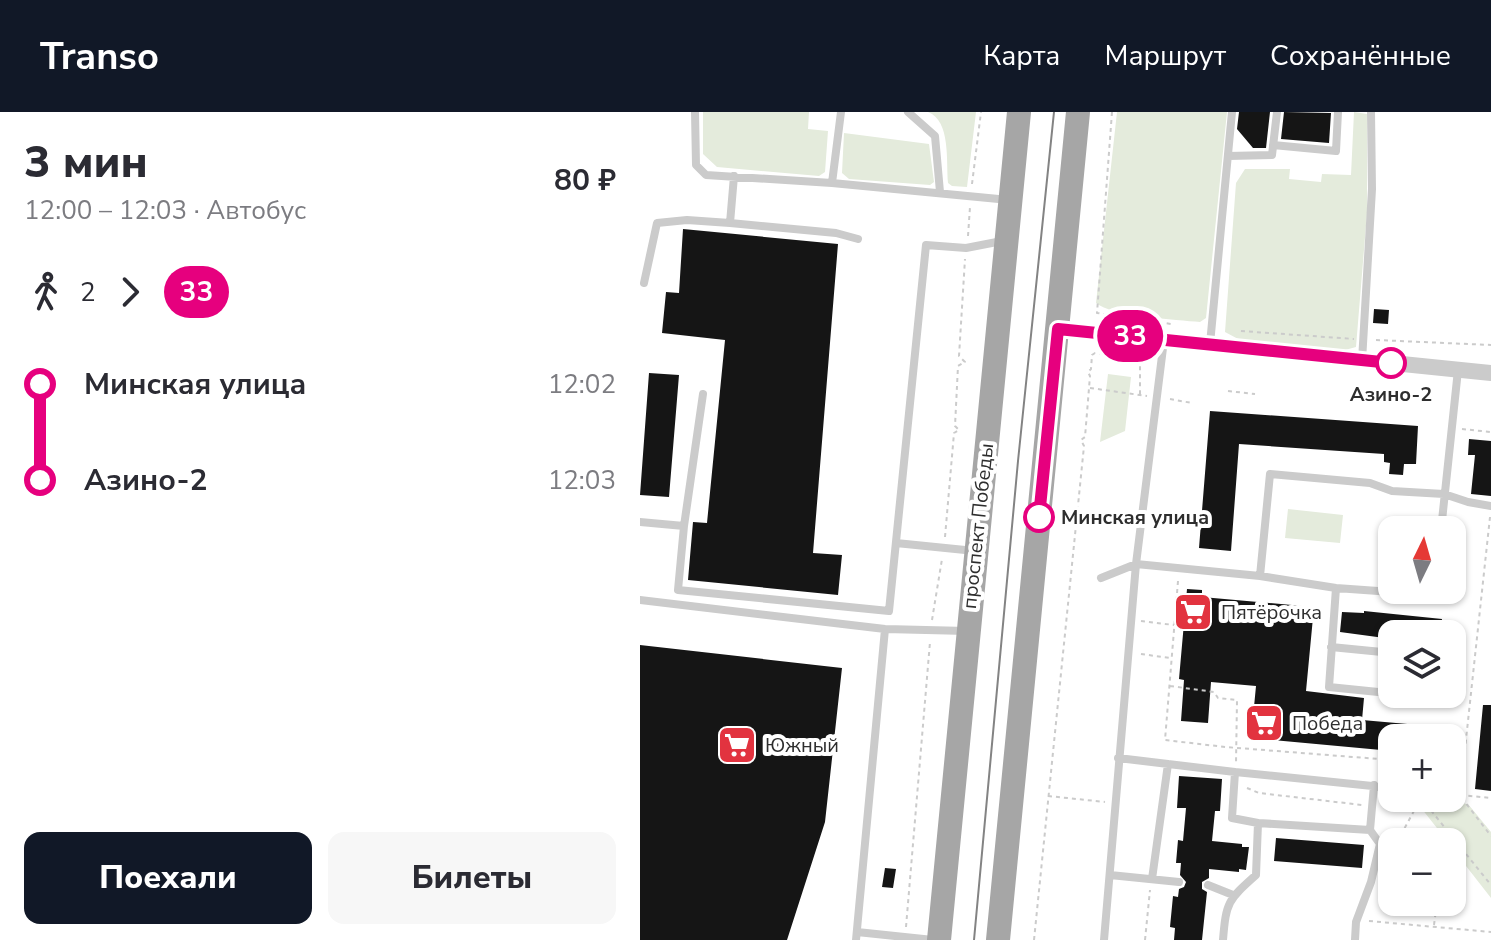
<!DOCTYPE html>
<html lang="ru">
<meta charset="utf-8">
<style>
:root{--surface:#fff;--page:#f7f7f7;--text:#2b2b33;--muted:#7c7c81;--accent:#111827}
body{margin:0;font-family:"Nunito Sans",sans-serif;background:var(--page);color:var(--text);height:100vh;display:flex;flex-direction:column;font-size:30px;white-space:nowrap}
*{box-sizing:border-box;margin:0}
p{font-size:26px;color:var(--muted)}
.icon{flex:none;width:44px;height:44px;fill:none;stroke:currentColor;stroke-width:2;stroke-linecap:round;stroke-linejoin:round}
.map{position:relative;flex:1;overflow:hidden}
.side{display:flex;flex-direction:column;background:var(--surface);width:640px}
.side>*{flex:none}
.badge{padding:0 16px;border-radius:26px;font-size:28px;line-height:52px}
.needle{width:52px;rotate:5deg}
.fabs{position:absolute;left:738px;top:404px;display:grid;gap:16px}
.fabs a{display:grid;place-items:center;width:88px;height:88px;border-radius:16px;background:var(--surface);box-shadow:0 2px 6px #0004;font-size:40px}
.map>.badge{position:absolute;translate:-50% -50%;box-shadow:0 0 0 4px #fff}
.legs{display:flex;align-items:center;gap:12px;height:88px;padding:0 24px;font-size:26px}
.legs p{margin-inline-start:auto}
.summary{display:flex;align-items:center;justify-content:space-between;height:136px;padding:0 24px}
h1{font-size:44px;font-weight:800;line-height:60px}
.cta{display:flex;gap:16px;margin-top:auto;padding:16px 24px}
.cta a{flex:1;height:92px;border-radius:16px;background:var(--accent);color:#fff;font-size:32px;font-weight:800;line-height:92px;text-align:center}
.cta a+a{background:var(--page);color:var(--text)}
ul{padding:0 24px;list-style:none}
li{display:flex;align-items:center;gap:28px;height:96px;font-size:30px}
li i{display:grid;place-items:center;width:12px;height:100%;margin:0 10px;background:currentColor}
li i::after{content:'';width:20px;height:20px;margin:-10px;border:6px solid;border-radius:50%;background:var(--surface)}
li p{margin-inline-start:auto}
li:first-child i{background:linear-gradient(#0000 50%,currentColor 0)}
li:last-child i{background:linear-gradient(currentColor 50%,#0000 0)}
header{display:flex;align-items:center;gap:48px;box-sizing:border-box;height:112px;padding:0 40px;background:var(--accent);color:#fff}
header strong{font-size:38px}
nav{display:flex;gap:44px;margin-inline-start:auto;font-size:28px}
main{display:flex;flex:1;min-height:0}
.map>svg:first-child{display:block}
</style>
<header>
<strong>Transo</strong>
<nav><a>Карта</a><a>Маршрут</a><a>Сохранённые</a></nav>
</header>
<main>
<section class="side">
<div class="summary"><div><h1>3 мин</h1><p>12:00 – 12:03 · Автобус</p></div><b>80 ₽</b></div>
<div class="legs"><svg class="icon" aria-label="walk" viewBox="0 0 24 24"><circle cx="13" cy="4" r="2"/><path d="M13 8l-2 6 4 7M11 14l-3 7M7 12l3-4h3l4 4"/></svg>2<svg class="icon" aria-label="forward" viewBox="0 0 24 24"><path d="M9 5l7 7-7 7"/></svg><b class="badge" style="background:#e6007e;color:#fff">33</b></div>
<ul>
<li><i style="color:#e6007e"></i><b>Минская улица</b><p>12:02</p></li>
<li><i style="color:#e6007e"></i><b>Азино-2</b><p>12:03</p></li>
</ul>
<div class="cta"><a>Поехали</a><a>Билеты</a></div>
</section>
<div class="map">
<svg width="851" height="828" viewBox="0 0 851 828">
<rect width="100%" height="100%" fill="#fff"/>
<path fill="#e4ebdc" d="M63,0H169L168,17L188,19L185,60L179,64L77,55L63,42Z
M288,0H336L327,75L312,74L308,71C306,49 311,9 288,0Z
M477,0H587L566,206L560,210C537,208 471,204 456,191Z
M714,0L727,2V101L716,235L705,238L600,228L585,220L596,71L605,57H650L649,67L681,70L682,62L711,63Z
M204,21L289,32L294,70L290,73L209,67L202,61Z
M468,262L491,265L485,319L460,330Z
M648,397L703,403L700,431L645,426Z
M774,687L828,692L851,720V786L812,736V730H808Z"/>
<path fill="#151515" d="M599,0H630L626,36H613L597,17Z
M644,0L691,1L689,31L641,27Z
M43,117L198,132L173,441L202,443L198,483L48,468L53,410L67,411L85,228L22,221L26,180L39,181Z
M734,197L749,198L748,212L733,211Z
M9,261L39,263L29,385L0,383Z
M570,299L778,314L776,352H764L763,363L749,362L750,351L744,350V342L599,332L591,439L559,436Z
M829,327L851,329V384L831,382L835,343H828Z
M547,477L562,478V485L674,495L666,579L724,586L722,608L790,614L789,626H752V639L611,626L616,574L571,570L568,611L541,609L544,568L539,567Z
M724,499L802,507L800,522H752V527L700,520L702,500L724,501Z
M0,533L202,556L185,710L147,828H0Z
M843,593H851V679L835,677Z
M539,664L582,667L580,699H575L572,729L602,732V735H609L606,758L599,757V760L569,757V766L562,770V777L567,780L562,828H534L535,816L530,815L533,784L538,785L539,777L544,775L546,770L540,763L541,751H536L538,728L543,729L546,696H537Z
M636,726L724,733L722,756L634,749Z
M245,756L256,757L253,776L242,775Z"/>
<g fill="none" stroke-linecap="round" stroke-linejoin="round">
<path stroke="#cbcbcb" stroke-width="2" stroke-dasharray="4 4" stroke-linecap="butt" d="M472,0L457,201L531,212
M332,72L341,0
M328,124L330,95
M601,219L714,227
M736,228L851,233
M450,276L507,284
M588,279L615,282
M530,287L552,291
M822,317L851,320
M850,405L820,683L851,686
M305,425L314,321L319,318L315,314L318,254L325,250L319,244L325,147
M538,469L525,628L585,635L752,648
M292,508L302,447
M501,509L534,513
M501,542L530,546
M530,574L574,580L578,586L597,588L596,651
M812,673L851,724
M607,676L619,681L722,693
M408,684L465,690
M781,686L851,773
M745,695L789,697
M757,730L775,697L776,686
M805,730L807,719
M748,750L752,741
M729,809L851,820
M794,813L797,790
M266,815L290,530
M394,828L444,334L441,328L445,325L450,264L448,260L451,257L452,243L455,241L492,244L500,248V284
M505,828L510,778"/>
<path stroke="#cbcbcb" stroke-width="8" d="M55,0L56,53L66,63L192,71L369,88
M268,0L295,24L300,80
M633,33L696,39L698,0
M588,44L632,43L637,0
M192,71L201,0
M90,111L94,64
M4,171L17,111L47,108L90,111L196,121L218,127
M570,232L592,0
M722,249L732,77L731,0
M0,410L44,414L38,478L249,499L286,133L326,136L362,129
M44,414L63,282
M801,418L818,258
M256,431L335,439
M620,464L630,362L730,371L752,379L804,382L828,390L851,394
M461,466L496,452L620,464L696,476L780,482L784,478
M696,476L689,575L748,581L752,542
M0,488L245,517L327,519
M691,535L752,541
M802,626L803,617
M478,646L595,660L592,706L618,711L616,763C588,788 586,790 583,828
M595,660L752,676
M618,711L730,718L734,673
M470,763L539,770
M512,767L528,652
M568,773L593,783
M217,820L293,828
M216,828L245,517
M464,828L496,452L524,228
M715,828L716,810L731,770L740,732L730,718"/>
<path stroke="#cbcbcb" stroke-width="16" d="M418,217L851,261"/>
<path stroke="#a6a6a6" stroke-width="24" d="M299,828L379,0
M358,828L438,0"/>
<path stroke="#838383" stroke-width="2" d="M334,828L378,349L414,0"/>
</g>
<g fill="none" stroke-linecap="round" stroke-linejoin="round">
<defs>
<path id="line-1" d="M399,405L418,217L751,251"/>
</defs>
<use href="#line-1" stroke="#fff" stroke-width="18"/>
<use href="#line-1" stroke="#e6007e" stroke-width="12"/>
</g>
<defs>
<symbol id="supermarket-square" viewBox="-11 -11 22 22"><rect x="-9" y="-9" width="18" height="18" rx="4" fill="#e2333f" stroke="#fff"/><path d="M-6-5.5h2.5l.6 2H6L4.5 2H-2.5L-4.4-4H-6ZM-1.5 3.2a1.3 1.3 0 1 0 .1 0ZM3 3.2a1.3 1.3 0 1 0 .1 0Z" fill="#fff"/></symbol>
</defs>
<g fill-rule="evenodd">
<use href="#supermarket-square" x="531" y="478" width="44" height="44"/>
<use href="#supermarket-square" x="602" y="589" width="44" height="44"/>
<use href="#supermarket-square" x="75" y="611" width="44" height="44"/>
</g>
<g fill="#fff" stroke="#e6007e" stroke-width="4">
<circle cx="751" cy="251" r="14"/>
<circle cx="399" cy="405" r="14"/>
</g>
<g text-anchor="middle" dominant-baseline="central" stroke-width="8" stroke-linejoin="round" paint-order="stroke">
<g font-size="20" font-weight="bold" fill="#2e2e2e" stroke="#fff">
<text x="751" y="282">Азино-2</text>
<text x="421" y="405" text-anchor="start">Минская улица</text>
</g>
<g font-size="20" fill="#2e2e2e" stroke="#fff">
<text transform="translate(338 414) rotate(-84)">проспект Победы</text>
</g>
<g font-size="20" fill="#2e2e2e" stroke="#fff" text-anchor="start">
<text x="581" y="500">Пятёрочка</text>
<text x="652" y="611">Победа</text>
<text x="125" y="633">Южный</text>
</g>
</g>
</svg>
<div class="fabs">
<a><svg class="needle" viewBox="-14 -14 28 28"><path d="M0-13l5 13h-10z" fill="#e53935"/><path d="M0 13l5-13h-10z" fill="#7c7c81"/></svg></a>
<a><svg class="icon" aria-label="layers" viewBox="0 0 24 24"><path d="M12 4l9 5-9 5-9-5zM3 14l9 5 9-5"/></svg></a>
<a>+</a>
<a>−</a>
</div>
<b class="badge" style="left:490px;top:224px;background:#e6007e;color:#fff">33</b>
</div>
</main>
